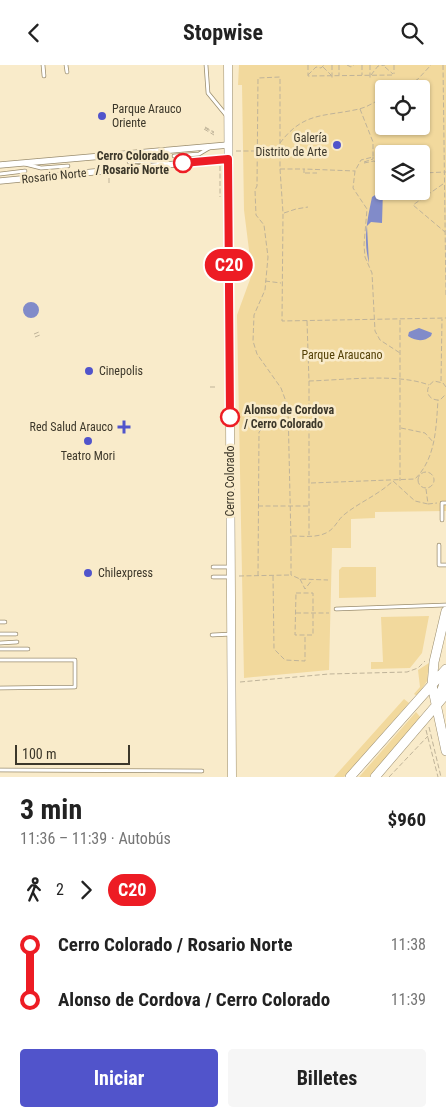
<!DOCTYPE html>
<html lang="es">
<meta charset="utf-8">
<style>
:root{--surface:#fff;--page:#f6f6f6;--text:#222;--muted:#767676;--accent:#5154cb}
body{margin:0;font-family:"Roboto Condensed",sans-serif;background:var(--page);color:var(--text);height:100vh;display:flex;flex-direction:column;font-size:19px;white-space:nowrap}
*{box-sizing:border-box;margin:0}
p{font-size:16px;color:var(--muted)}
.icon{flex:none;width:28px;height:28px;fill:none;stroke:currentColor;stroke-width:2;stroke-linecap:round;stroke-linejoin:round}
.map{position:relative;height:712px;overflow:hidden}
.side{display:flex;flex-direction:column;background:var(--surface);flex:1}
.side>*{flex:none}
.badge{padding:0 10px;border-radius:16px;font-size:18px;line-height:32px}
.buttons{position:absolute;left:375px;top:15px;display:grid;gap:10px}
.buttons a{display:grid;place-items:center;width:55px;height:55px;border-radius:5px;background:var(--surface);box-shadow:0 1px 4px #0004;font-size:25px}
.scale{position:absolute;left:15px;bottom:12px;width:115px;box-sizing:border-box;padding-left:5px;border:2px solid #3c372a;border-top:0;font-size:14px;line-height:18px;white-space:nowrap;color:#3c372a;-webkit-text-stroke:4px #f9ebca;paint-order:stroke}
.map>.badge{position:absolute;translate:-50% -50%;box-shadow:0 0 0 2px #fff}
.legs{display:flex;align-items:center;gap:8px;height:55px;padding:0 20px;font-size:16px}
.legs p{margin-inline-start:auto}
.headline{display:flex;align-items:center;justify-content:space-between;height:85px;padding:0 20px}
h1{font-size:28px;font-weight:700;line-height:38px}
.action{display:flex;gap:10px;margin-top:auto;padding:10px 20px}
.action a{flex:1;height:58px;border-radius:5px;background:var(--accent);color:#fff;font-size:20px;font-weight:700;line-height:58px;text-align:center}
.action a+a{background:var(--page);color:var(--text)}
ul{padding:0 20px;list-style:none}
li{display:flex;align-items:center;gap:18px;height:55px;font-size:19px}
li i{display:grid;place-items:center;width:8px;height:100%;margin:0 6px;background:currentColor}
li i::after{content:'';width:12px;height:12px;margin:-6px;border:4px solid;border-radius:50%;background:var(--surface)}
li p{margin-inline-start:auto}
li:first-child i{background:linear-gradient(#0000 50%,currentColor 0)}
li:last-child i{background:linear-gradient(currentColor 50%,#0000 0)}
header{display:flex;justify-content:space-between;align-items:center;height:65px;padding:0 20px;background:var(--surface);font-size:22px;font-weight:700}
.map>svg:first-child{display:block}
</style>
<header><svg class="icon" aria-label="back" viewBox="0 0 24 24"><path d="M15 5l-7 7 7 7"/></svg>Stopwise<svg class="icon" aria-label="search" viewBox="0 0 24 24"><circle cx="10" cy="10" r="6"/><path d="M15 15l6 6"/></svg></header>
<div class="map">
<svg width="446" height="712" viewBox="0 0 446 712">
<rect width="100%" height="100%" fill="#f9ebca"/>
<path fill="#f2d99d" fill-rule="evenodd" d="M239,0H446V446L375,447V453L351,454V483H332L329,605L244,613L237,250L252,209L244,145L242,20H238ZM384,24H421V61H384ZM384,89H421V126H384Z
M342,502H376V532L339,533V505Z
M429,551L422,588L410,603L371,604V597H383L381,552Z
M429,598L427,616L417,631L414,629L420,622L418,605Z
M404,634L409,638L344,712H334Z
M416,647L421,653L370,712H359Z"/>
<path fill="#818bc9" d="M383,125L382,158L371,157L367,161L369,198C363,175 367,156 372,132Z
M23 245a8 8 0 1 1 16 0a8 8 0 1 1-16 0Z
M419,263L432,268L431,271C424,277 415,276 408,271L409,267Z"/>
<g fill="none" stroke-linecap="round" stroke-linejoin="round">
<defs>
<path id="service" d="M43,0L44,11
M66,0L67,7
M206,0L208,28L226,50
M174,91L199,89L209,83
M129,97L155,96L166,98
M25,99L41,103L68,101
M0,109L25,106
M442,455V438H446
M439,480V500H446
M213,502H230
M213,512H230
M336,544L446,540
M0,557H5
M0,569H16
M212,570L232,569
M0,578L17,577
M0,584H28
M0,595H75V622L0,623
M0,705L202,706"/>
<path id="minor" d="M0,100L228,80
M0,116L228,94"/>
<path id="tertiary" d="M228,0L232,712"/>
<path id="secondary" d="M446,546L434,597L432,620L446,686
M439,634L446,612
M350,712L446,604
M375,712L446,629"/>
</defs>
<use href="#service" stroke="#9a8d6f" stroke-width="4.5"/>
<use href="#minor" stroke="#9a8d6f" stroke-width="7"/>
<use href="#tertiary" stroke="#9a8d6f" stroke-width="9"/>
<use href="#secondary" stroke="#9a8d6f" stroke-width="10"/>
<path stroke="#bfb399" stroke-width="1" stroke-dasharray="5 2.5" stroke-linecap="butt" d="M308,0V11L394,10
M332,0V14
M339,0V10
M347,0L351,2L354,0
M362,0V10
M370,0V14
M394,0V9
M443,0L446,232
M323,2L331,10
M385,2L393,9
M308,10L316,2L321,3L324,0
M371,10L378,1L385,0
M402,24L418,14L431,0
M360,44L373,77V92L361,95L355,106L353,123L367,144L364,180L365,192L372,208L375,266L380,275L400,288
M205,62L214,67
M205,63L214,68
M204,64L214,70
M280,78C304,46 325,52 359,44C368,42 376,36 384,32
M236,86H279
M364,97L373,94V92
M364,98L374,96L384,102
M220,101V132
M280,104H304
M304,108V104L355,106
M305,108H317
M421,108L446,107
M109,113V120
M443,119L413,140L445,167
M284,148L296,144L308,142
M265,216L281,218
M400,255V416
M307,256L309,316V470
M34,269L39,267
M35,272L40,270
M309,316C344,315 398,308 429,320
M441,316L442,254
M210,322H216
M446,322L443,318L434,316C423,323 427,336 440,335L446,329
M401,363L425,368L434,378
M418 415a8 8 0 1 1 16 0a8 8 0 1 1-16 0Z
M311,418L415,414C436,393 436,363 438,335
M426,424L428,439L437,438
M258,441H309
M292,471C302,471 316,473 326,468C336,463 337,455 345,449C360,437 378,430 393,416L415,436L428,439
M291,476L288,342L281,323L257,289L253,276L254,250L265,225L268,192L264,160L256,150L255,125L257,121L258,13L280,12V104L283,148L282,256L446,253
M291,476V510L300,514L328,515
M239,511L290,510
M258,511L259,367L262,364L289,363
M273,511L274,584L285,595L305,596V570
M300,514L305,524L312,515
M296,528H313V570H295Z
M296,548H329
M240,617L329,609L407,607L418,603L425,596
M429,662L441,712
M426,665L438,712
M389,712L428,671"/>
<use href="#service" stroke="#fff" stroke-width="3"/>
<use href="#minor" stroke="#fff" stroke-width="5.5"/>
<use href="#tertiary" stroke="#fff" stroke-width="8"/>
<use href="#secondary" stroke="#fff" stroke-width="9"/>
</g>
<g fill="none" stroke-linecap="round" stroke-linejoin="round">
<defs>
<path id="line-1" d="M183,98L228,94L230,352"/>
</defs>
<use href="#line-1" stroke="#fff" stroke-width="11"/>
<use href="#line-1" stroke="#ed1c24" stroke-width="8"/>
</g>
<g fill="#5154cb" stroke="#f9ebca" stroke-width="2">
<circle cx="102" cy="51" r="5"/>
<circle cx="337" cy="80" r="5"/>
<circle cx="89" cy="306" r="5"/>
<path d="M121.5 354.5h5v5h5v5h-5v5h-5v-5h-5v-5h5z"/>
<circle cx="88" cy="376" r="5"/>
<circle cx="88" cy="508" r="5"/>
</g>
<g fill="#fff" stroke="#ed1c24" stroke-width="2.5">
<circle cx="183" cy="98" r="9"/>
<circle cx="230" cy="352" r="9"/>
</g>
<g text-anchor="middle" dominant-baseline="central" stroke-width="5" stroke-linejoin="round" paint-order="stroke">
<g font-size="12" fill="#3c372a" stroke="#f9ebca" text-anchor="start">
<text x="112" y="44">Parque Arauco<tspan x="112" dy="14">Oriente</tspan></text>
<text x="327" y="73" text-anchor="end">Galería<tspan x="327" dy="14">Distrito de Arte</tspan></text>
<text x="99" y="306">Cinepolis</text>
<text x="113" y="362" text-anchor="end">Red Salud Arauco</text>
<text x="88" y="391" text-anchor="middle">Teatro Mori</text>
<text x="98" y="508">Chilexpress</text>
</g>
<g font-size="12" font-weight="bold" fill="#3c372a" stroke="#f9ebca" text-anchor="end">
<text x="169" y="91">Cerro Colorado<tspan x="169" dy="14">/ Rosario Norte</tspan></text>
<text x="244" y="345" text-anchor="start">Alonso de Cordova<tspan x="244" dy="14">/ Cerro Colorado</tspan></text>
</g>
<g font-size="12" fill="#3c372a" stroke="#f9ebca">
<text transform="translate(54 111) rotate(-6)">Rosario Norte</text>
<text transform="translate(230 416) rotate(-90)">Cerro Colorado</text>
</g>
<g font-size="12" fill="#544006" stroke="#f9ebca">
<text x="342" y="290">Parque Araucano</text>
</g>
</g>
</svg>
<div class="buttons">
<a><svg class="icon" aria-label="locate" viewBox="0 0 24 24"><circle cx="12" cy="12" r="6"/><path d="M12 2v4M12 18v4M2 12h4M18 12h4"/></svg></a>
<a><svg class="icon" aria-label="layers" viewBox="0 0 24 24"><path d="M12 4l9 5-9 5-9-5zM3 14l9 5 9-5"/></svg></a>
</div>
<div class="scale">100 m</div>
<b class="badge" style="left:229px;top:200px;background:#ed1c24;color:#fff">C20</b>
</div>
<section class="side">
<div class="headline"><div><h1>3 min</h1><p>11:36 – 11:39 · Autobús</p></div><b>$960</b></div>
<div class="legs"><svg class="icon" aria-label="walk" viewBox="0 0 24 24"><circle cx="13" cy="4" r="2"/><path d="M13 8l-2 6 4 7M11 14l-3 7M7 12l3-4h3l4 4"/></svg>2<svg class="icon" aria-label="forward" viewBox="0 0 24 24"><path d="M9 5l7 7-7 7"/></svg><b class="badge" style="background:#ed1c24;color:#fff">C20</b></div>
<ul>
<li><i style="color:#ed1c24"></i><b>Cerro Colorado / Rosario Norte</b><p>11:38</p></li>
<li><i style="color:#ed1c24"></i><b>Alonso de Cordova / Cerro Colorado</b><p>11:39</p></li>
</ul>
<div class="action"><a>Iniciar</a><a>Billetes</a></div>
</section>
